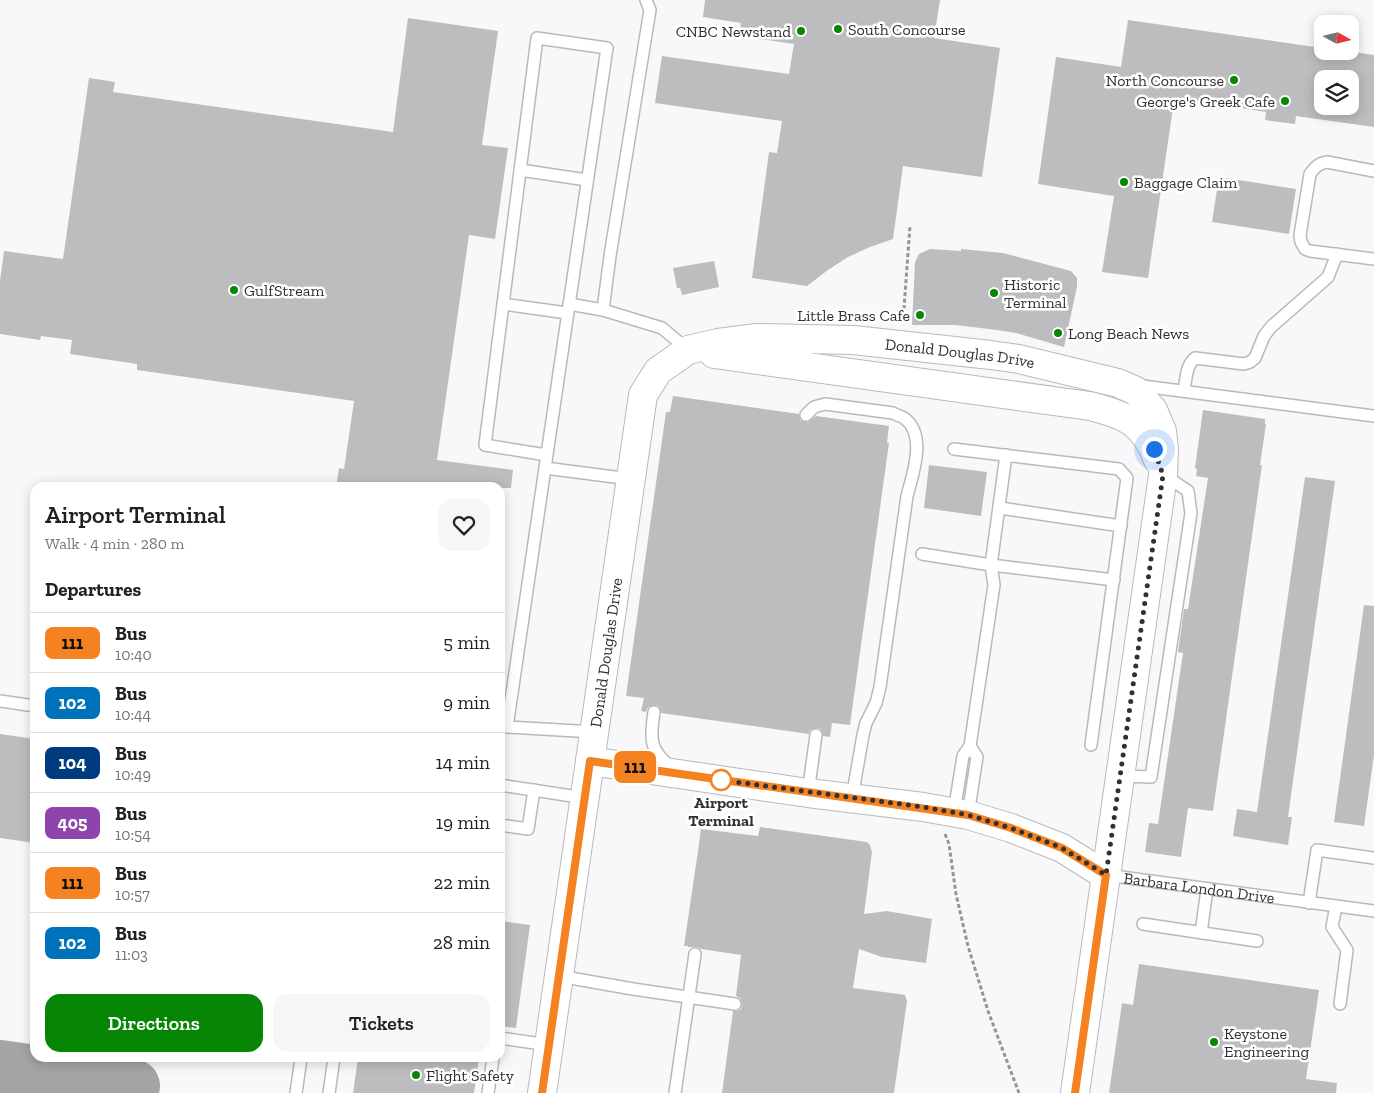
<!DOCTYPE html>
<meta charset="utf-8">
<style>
:root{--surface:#fff;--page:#f6f6f6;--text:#202124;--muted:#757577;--line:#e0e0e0;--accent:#078606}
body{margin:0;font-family:"Zilla Slab",serif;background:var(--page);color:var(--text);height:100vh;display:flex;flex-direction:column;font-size:19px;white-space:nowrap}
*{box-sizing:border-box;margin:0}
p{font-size:16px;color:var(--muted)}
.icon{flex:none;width:28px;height:28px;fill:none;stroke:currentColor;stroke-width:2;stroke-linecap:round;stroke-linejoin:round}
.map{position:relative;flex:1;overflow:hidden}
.panel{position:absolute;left:30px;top:482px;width:475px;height:580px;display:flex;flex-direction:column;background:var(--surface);border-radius:15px;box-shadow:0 2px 12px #0003}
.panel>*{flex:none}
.badge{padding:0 10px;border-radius:8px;font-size:18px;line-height:32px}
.needle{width:32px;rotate:98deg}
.tools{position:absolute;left:1314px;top:15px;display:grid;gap:10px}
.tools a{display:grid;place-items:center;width:45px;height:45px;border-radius:10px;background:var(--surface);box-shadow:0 2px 12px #0003;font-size:25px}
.you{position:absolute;width:25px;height:25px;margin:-12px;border:4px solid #fff;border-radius:50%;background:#1a73e8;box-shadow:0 0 0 8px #1a73e833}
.map>.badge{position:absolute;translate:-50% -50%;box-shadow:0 0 0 2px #fff}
h2{padding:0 15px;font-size:19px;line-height:45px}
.round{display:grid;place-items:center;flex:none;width:52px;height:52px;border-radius:15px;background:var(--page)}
.summary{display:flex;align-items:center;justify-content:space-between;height:85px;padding:0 15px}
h1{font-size:24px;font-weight:600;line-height:38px}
.button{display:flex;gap:10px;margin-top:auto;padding:10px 15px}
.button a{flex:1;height:58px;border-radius:15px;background:var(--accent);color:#fff;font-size:20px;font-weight:600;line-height:58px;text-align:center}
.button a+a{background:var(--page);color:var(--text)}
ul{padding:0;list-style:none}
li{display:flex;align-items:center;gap:15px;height:60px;padding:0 15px;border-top:1px solid var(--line)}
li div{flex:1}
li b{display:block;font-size:19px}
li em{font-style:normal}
li .badge{min-width:55px;font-weight:700;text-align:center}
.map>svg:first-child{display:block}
</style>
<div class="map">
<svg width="1374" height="1093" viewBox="0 0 1374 1093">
<rect width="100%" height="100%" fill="#f8f8fb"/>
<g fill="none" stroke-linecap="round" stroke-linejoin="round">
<path stroke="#a4a4a6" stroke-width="54" d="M0,1067L133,1086"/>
</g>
<path fill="#bdbcbf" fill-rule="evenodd" d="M705,0H940L934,38L1000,48L982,177L903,166L893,239L870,247L848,257L828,270L807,286L752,278L769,152L777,153L782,121L655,103L662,56L789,74L794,44L739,36L741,23L703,17Z
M408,18L498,31L482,145L508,148L495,239L469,235L437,460L513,470L511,488H336L339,468L344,469L354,401L137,370V364L70,354L72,340L41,336L40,340L0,334V281L4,251L63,259L89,78L115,82L113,92L393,132Z
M1128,20L1322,48V51H1348L1374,55V127L1296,116L1295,124L1265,120L1266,112L1180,99L1178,109L1173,108L1148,278L1102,272L1114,196L1038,184L1056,57L1121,67ZM1322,79H1350V106H1322Z
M1219,177L1296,189L1289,234L1212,222Z
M930,249L961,251V249L1003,253L1071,271L1077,278V287L1064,347L1016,333L997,330L955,325H912L915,262L919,254Z
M714,261L719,287L682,295L680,288H677L673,268Z
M673,396L799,414L800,420L805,422H808L816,416L889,426L887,443H889L850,725L832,723L830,737L823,736L821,729L817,728L810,730L809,734L661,713L659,706L655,705L648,707L646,712L641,711L644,698L626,696L666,412H670Z
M1203,410L1265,419V424H1266L1260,465H1262L1213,811L1188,808L1181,857L1145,852L1149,823L1158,824L1183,653L1178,652L1184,609H1188L1208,478L1196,476L1197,469L1195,468Z
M929,465L987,472L981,516L924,508Z
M1305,477L1335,481L1288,817H1292L1288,845L1233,836L1237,809L1257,812Z
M1364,605L1374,606V755L1364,826L1334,822Z
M0,734L35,739V843L0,838Z
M760,827L867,842L870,845L872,852L864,914L887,911L932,919L926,963L882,957L859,949L853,988L899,994L905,995L907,1001L894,1093H722L733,1011H737L741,1009L742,1005L740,998L736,996L741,955L701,949L697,947H688V946H684L698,851L701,829L758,836Z
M500,921L530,925L516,1028L500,1026Z
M1139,964L1319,990L1306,1079L1337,1083L1336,1093H1109L1122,1003L1133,1005Z
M358,1058H479L474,1093H353Z"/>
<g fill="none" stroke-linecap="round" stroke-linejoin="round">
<defs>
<g id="service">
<path d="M646,0L650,10L610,256L603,310L662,328L688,350"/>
<path d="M520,170L587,180"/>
<path d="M1374,171L1327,162C1319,163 1315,167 1310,174L1300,235L1301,242L1305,249L1310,251L1374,259"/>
<path d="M503,304L567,313"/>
<path d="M569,304L603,310"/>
<path d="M1135,385L1374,416"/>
<path d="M1184,391C1186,380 1186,365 1195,358L1244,364L1250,362L1255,358L1264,336L1271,327L1328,277L1337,254"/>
<path d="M806,415L814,407L825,404L893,413C896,415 901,416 904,418C927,434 913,474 907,496L880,687L876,703L866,723L863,735L852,798"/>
<path d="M954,449L1119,469L1127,478L1091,745"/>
<path d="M546,455L485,445L537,38L607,48L545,468L630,479"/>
<path d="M545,468L507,727L594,732"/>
<path d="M1000,508L1121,526"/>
<path d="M922,554L991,565L1114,580"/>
<path d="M0,701L35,706"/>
<path d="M654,712C650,738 649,750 671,767"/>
<path d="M1121,776L1151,777L1191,513L1188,491L1164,475"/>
<path d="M500,785L585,798"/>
<path d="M808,793L816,735"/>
<path d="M954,812L963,756L970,746L994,585L991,565L1006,455"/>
<path d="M968,815L977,757L970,746"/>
<path d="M500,825L528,829L534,790"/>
<path id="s1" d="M1106,875L1374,911"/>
<path d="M1309,903L1317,850L1374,858"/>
<path d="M1336,906L1332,927L1347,950L1340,1004"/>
<path d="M1143,924L1257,941"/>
<path d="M1201,933L1207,889"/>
<path d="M559,976L633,989L735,1004"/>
<path d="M500,1038L549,1045"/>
<path d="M296,1093L301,1058"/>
<path d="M329,1093L334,1058"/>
<path d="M488,1093L493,1058"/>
<path d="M675,1093L695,954"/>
</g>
<g id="tertiary">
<path d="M714,354L1090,406C1126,415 1145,423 1158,460"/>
<path d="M590,761L808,793L923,807L968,815L1011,828L1062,848L1105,875"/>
<path id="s2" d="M542,1093L643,395L658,371L688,350L718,343L757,338L853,340L991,355L1019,359L1118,383L1136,391L1153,410L1162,431L1164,450L1163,475L1075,1093"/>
</g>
</defs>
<use href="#service" stroke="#b9b8bc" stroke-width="14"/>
<use href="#tertiary" stroke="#b9b8bc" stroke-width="30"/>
<path stroke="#959597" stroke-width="3" stroke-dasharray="4 2.5" stroke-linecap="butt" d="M903,322L910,226
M945,834L949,844L956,894L968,946L988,1011L1019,1093"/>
<use href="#service" stroke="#fff" stroke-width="11"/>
<use href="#tertiary" stroke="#fff" stroke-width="28"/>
</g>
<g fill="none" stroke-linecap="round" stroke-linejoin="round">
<defs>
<path id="line" d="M542,1093L590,761L968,815L1011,828L1062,848L1106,875L1075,1093"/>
</defs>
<use href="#line" stroke="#fff" stroke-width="11"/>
<use href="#line" stroke="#f58220" stroke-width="8"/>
<path stroke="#313132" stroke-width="5" stroke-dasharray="0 9" d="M721,780L923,807L968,815L1011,828L1062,848L1106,875L1163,475L1154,449"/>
</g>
<g fill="#078606" stroke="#fff" stroke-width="2">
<circle cx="838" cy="29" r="5"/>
<circle cx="801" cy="31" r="5"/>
<circle cx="1234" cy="80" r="5"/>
<circle cx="1285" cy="101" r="5"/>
<circle cx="1124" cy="182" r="5"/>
<circle cx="234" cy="290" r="5"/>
<circle cx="994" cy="293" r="5"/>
<circle cx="920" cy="315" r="5"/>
<circle cx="1058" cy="333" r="5"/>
<circle cx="1214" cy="1042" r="5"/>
<circle cx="416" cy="1075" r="5"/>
</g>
<circle fill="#fff" stroke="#f58220" stroke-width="2.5" cx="721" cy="780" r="10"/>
<g text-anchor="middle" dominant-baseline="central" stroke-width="5" stroke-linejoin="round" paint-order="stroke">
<g font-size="16" fill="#313132" stroke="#fff" text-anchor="start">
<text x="848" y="29">South Concourse</text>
<text x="791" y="31" text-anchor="end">CNBC Newstand</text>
<text x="1224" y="80" text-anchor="end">North Concourse</text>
<text x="1275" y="101" text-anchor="end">George's Greek Cafe</text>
<text x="1134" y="182">Baggage Claim</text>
<text x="1004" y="284">Historic<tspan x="1004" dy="18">Terminal</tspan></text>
<text x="244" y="290">GulfStream</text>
<text x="910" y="315" text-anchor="end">Little Brass Cafe</text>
<text x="1068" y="333">Long Beach News</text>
<text x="1224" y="1033">Keystone<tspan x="1224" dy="18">Engineering</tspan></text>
<text x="426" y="1075">Flight Safety</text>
</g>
<g font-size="16" fill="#313132" stroke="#fff">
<text stroke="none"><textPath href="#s2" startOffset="1044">Donald Douglas Drive</textPath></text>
<text stroke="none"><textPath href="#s2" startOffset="445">Donald Douglas Drive</textPath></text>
<text stroke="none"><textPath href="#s1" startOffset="94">Barbara London Drive</textPath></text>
</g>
<g font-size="16" font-weight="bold" fill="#313132" stroke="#fff">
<text x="721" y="802">Airport<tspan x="721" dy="18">Terminal</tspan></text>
</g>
</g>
</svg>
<div class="tools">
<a><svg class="needle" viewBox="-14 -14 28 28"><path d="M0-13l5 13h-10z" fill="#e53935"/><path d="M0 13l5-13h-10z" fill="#757577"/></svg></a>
<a><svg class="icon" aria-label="layers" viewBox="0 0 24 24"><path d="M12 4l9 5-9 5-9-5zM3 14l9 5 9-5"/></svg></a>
</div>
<div class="you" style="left:1154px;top:449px"></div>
<b class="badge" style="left:635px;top:767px;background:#f58220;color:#111">111</b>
<section class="panel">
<div class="summary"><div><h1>Airport Terminal</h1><p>Walk · 4 min · 280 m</p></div><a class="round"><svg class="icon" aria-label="heart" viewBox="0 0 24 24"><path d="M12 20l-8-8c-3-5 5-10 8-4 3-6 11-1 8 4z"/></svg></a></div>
<h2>Departures</h2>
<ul>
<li><span class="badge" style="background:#f58220;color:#111">111</span><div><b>Bus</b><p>10:40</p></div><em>5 min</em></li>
<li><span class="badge" style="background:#0072bc;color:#fff">102</span><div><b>Bus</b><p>10:44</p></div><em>9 min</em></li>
<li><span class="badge" style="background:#003b80;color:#fff">104</span><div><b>Bus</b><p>10:49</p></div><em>14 min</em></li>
<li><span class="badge" style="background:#8e44ad;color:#fff">405</span><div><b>Bus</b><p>10:54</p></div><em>19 min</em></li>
<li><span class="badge" style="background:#f58220;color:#111">111</span><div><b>Bus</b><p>10:57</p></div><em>22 min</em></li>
<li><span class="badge" style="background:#0072bc;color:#fff">102</span><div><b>Bus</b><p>11:03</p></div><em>28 min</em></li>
</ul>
<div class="button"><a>Directions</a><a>Tickets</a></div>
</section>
</div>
